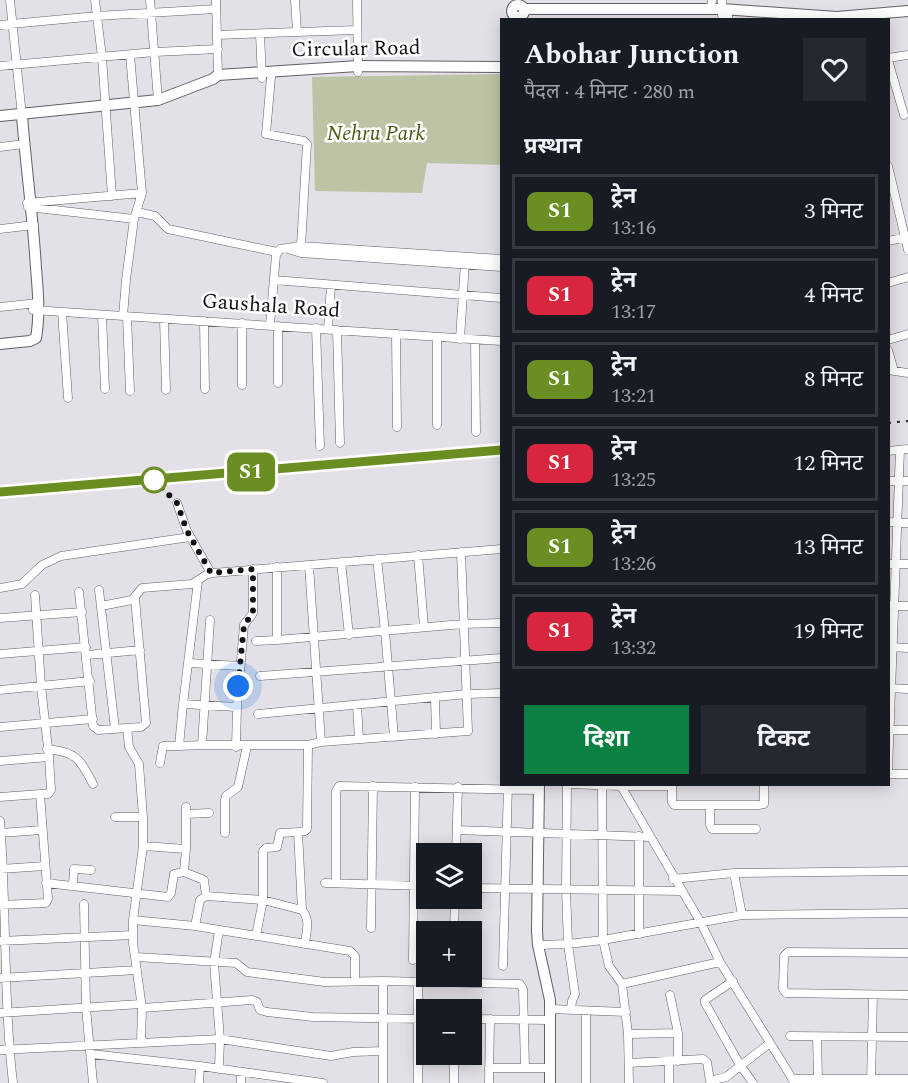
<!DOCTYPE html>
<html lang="hi">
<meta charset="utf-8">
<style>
:root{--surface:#171b24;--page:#242831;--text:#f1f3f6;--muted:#9ea1a6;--line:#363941;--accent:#0b8043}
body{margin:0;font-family:Spectral,"Noto Sans Devanagari",serif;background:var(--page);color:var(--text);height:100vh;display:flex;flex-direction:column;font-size:22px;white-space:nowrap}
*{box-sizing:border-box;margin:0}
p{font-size:20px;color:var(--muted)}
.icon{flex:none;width:33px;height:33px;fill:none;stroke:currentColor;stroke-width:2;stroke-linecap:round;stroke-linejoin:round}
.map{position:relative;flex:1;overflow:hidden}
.drawer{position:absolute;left:500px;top:18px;width:390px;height:768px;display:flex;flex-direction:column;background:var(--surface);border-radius:0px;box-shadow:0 3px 15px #0003}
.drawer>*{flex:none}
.badge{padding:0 12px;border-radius:9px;font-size:21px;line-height:39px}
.fabs{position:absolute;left:416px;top:843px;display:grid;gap:12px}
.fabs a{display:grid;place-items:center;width:66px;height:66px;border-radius:0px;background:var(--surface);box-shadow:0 3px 15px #0003;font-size:30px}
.you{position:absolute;width:30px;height:30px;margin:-15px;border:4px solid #fff;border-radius:50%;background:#1a73e8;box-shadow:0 0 0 9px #1a73e833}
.map>.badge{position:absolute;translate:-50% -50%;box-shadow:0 0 0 3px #fff}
h2{padding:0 24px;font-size:22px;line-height:54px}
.round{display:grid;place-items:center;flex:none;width:63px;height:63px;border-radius:0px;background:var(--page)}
.head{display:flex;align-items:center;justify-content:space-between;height:102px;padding:0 24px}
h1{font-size:28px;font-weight:700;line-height:45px}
.cta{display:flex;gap:12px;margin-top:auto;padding:12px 24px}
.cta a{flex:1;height:69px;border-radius:0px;background:var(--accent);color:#fff;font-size:24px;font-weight:700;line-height:69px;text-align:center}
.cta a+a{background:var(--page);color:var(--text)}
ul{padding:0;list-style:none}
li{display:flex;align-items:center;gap:18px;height:75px;margin:0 12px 9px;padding:0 12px;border:3px solid var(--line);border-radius:0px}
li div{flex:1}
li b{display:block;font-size:22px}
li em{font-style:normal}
li .badge{min-width:66px;font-weight:700;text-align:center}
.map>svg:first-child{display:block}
</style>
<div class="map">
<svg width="908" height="1083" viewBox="0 0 908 1083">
<rect width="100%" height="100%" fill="#e3e0e7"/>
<path fill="#bdc3a5" d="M501,74V165L427,163L422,193L315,191L312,77Z"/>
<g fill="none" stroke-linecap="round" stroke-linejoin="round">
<defs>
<path id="street" d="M10,0L22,116
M95,0L102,57L112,196
M150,0L158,100
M216,0L218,75
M357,0L358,72
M711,9L712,0
M722,15V0
M728,20V16
M0,25L97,16L216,9
M297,32L357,30
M260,34L262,78
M217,35L297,32L295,0
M888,58L908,55
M888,60L904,115
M0,66L155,52L218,49
M271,77L266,134L304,141L307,144L301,246
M0,147L24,144
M888,166L908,250
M27,203L142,193
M28,207L134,219
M137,212L155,216L168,229L277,252
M0,229L34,225
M888,241L908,237
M288,249L301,253L501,267
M274,280L501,298
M888,283L908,277
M0,307L38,303
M33,310L501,341
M62,312L68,398
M102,315L105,389
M123,316L126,280L134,219L142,193L130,55
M127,316L130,391
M164,319L166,390
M204,321L205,389
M242,323V385
M270,325L276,255L280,249L301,246L501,259
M278,326V383
M316,328L320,446
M328,329L331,285
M337,330L340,443
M396,334L397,427
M437,337V425
M460,339L465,262
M475,340L476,432
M888,340L908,334
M888,350L894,371
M888,370L908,373
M888,451L908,449
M888,481H908
M177,503L187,531L211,573
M888,522L908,523
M418,555L424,627
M377,559L385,631L394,737
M341,562L349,635
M888,564H908
M309,565L321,742
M277,567V640L463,624L501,623
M198,581L183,704L237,707
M0,588L22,584L42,565L61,556L190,537
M99,590L115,729
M79,592L93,726L98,730L141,727L146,723L135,598
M888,605L908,606
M101,606L132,600L142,588L192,584L206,575L213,573L501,549
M0,618L82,612
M210,620L202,745H308L307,829L305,831L298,832L302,910C311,920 306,932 305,944
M256,641L277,640
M889,647L908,648
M0,654L86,647
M87,655L140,650
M189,663L240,666
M260,676L501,658
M889,688L908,689
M0,690L90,681
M435,697L436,734
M183,704L179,746L202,745
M357,705L359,739
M258,714L467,694L501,693
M0,727L93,719
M127,728L129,747L139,764L143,817V846L133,920V943L142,1008L141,1042
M888,730H908
M308,745L321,742L468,731L461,552
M236,747L237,707L244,625L253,613V569
M47,749C77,752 80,759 93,784
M0,761L49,757
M160,763L163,746H179
M888,771L900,450
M888,774H908
M567,784L566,889L568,944L575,994L572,1001L571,1010
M569,784L621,786L701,923L720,962L795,1083
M602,786L603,940L609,966L622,984L628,1034L629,1083
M621,786H672V784
M672,786V802L674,805H759L764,804V784
M0,797L40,794
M710,805V825L712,829H756
M186,814L209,813
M115,817H143
M0,821C7,908 3,996 13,1083
M457,830L650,837
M0,833L42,830
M225,833V800L226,796L238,787L247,746
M639,836V934
M143,846L186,849V807
M186,849L184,872L204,880L206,896L263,900L302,910
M456,854L458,787
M0,869L45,866
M734,873L742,915
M673,879L734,873L908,871
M46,883L168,897L171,893L174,874L184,872
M325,883L426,886
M336,883V791L339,786L539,790
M73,886L74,869L91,870
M471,888L681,891
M84,904L86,1008L93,1083
M0,905L46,903L48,899L40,794H48L51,790L49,757L41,686L35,595
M133,920L195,926L350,951L355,956V981
M195,926L200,900L206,896
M371,928L373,786
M454,932L455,898
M256,936L263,900V851L266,848L277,847L280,833L298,832
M0,941L133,935
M538,945L568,944L603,940L742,915L908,913
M908,953L788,952L784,956L783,989L786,993L908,995
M136,957L236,963L247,972L325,982L383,981L520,984L523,989L525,1068
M413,960L415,787
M503,966L508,785
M0,978L137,970
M418,981V1083
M733,981L705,1000V1003L740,1065L753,1083
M622,984L720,962
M142,1008L252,1000L257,1002L260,1010L267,1012L313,1017L426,1019
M550,1009L626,1012
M0,1013L141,1004
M471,1019L550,1020
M678,1033V1061
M628,1034L678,1033L670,995
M790,1036L908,1037
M817,1037L818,1079
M0,1050L220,1039L331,1056L353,1052L383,1051
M91,1054L200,1066L323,1083
M669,1062V1083
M629,1063L703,1059L707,1062L710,1081L726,1077L770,1043
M489,1068H550
M219,1069L220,1039L214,963L219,930
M792,1079H908
M871,1082L873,995
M199,1083L200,1066
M241,1083V1072
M383,1083V981
M454,1083V1054
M489,1083L490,1019
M586,1083V1011"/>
<path id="secondary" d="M512 11a6 6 0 1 1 12 0a6 6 0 1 1-12 0Z
M524,9H722L837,17L908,11
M0,116L158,100L213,79L218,75L358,66L501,67
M0,344L30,341L36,338C40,315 38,291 36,268C33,217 26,167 22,116
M539,784L537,931L538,945L550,1000V1083"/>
</defs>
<use href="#street" stroke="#625f65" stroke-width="9"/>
<use href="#secondary" stroke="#625f65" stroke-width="12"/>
<use href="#street" stroke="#fff" stroke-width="8"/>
<use href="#secondary" stroke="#fff" stroke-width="10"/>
<path stroke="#2c2a2e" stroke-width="2" stroke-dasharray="3 6" stroke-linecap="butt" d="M888,423L908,421
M0,492L501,451"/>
</g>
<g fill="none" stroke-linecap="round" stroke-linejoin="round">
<defs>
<path id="line" d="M0,492L501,450"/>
</defs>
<use href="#line" stroke="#fff" stroke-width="14"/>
<use href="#line" stroke="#6b8e23" stroke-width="9"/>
<path stroke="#121114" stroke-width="6" stroke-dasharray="0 10.8" d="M154,480L177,503L187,531L211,573L253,569V613L244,625L238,686"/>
</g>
<circle fill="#fff" stroke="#6b8e23" stroke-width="3" cx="154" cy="480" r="12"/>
<g text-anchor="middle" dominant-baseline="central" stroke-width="5" stroke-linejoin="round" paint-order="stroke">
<g font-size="21" fill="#121114" stroke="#fff">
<text transform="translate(356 49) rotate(-1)">Circular Road</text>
<text transform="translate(271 306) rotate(4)">Gaushala Road</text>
</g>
<g font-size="21" font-style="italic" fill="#4e5810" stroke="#fff">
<text x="376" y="134">Nehru Park</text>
</g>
</g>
</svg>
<div class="fabs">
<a><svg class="icon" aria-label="layers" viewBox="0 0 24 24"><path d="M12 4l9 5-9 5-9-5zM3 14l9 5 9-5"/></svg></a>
<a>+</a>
<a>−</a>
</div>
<div class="you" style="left:238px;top:686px"></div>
<b class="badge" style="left:251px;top:472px;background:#6b8e23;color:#fff">S1</b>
<section class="drawer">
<div class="head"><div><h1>Abohar Junction</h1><p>पैदल · 4 मिनट · 280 m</p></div><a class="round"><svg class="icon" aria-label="heart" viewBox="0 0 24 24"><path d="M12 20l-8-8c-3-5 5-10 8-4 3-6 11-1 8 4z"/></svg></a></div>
<h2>प्रस्थान</h2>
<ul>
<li><span class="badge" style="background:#6b8e23;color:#fff">S1</span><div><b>ट्रेन</b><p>13:16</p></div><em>3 मिनट</em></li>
<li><span class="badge" style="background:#d7263d;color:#fff">S1</span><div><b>ट्रेन</b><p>13:17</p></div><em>4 मिनट</em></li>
<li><span class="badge" style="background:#6b8e23;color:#fff">S1</span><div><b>ट्रेन</b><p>13:21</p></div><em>8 मिनट</em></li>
<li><span class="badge" style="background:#d7263d;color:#fff">S1</span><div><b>ट्रेन</b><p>13:25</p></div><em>12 मिनट</em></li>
<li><span class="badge" style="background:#6b8e23;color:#fff">S1</span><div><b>ट्रेन</b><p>13:26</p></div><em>13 मिनट</em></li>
<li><span class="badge" style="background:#d7263d;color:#fff">S1</span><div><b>ट्रेन</b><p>13:32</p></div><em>19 मिनट</em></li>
</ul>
<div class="cta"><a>दिशा</a><a>टिकट</a></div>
</section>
</div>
